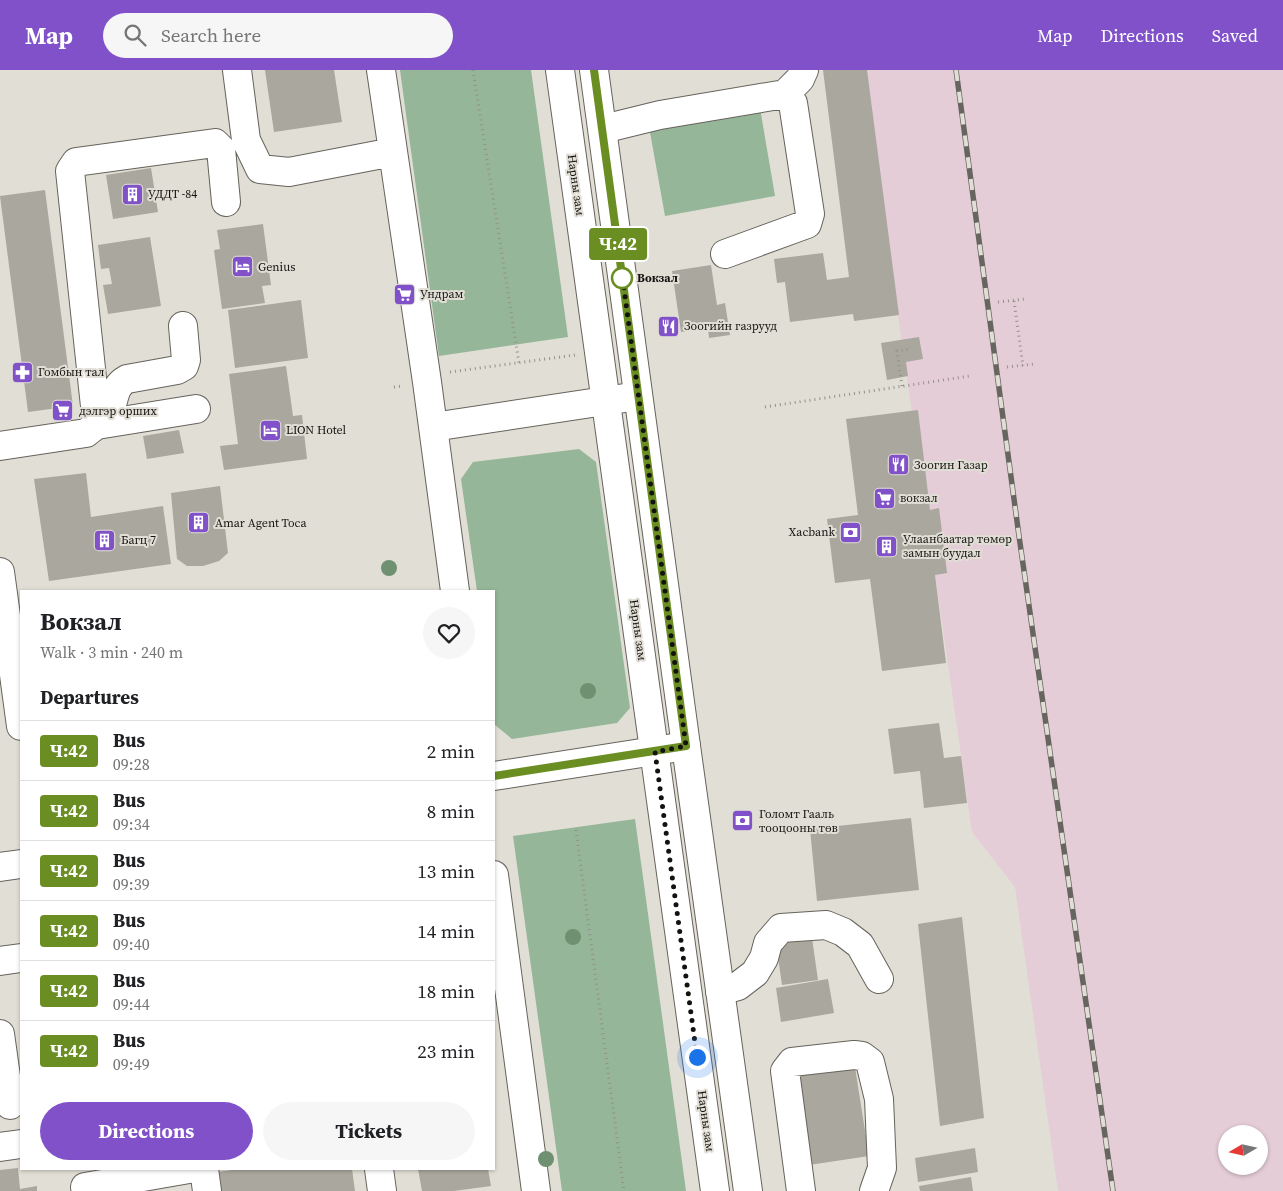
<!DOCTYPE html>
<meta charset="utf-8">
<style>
:root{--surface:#fff;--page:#f6f6f6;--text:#202124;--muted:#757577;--line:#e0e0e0;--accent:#8151ca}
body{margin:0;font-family:"Source Serif 4",serif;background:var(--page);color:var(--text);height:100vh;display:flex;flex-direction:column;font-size:19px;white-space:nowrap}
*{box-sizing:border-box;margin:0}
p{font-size:16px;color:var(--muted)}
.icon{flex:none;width:28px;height:28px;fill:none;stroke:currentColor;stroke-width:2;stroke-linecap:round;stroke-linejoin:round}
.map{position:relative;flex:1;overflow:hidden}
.details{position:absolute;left:20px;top:520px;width:475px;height:580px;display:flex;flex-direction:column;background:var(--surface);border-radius:0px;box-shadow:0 1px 4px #0004}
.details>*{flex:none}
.badge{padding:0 10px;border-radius:4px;font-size:18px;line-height:32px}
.needle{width:32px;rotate:261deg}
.buttons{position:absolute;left:1218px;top:1055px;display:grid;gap:10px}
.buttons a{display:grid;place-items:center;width:50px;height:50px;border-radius:50%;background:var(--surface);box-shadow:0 1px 4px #0004;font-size:25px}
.you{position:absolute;width:25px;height:25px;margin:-12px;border:4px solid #fff;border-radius:50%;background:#1a73e8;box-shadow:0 0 0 8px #1a73e833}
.map>.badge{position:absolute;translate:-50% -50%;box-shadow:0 0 0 2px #fff}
h2{padding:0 20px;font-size:19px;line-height:45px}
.round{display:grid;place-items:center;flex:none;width:52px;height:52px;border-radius:26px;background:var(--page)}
.head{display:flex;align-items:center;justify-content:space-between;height:85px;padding:0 20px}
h1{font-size:24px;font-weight:700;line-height:38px}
.cta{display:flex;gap:10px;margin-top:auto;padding:10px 20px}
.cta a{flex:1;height:58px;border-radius:30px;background:var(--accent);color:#fff;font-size:20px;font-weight:700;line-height:58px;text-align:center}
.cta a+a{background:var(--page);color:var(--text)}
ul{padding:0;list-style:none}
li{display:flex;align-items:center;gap:15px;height:60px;padding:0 20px;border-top:1px solid var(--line)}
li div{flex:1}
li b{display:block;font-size:19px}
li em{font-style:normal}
li .badge{min-width:55px;font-weight:700;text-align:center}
header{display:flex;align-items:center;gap:30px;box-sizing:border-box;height:70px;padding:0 25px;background:var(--accent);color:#fff}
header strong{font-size:24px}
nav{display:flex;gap:28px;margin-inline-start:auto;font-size:18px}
.search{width:350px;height:45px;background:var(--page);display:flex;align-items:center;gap:12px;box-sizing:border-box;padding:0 18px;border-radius:28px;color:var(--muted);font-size:19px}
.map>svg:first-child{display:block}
</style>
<header>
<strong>Map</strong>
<div class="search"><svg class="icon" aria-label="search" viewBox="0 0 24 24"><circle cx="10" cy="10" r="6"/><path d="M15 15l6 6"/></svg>Search here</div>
<nav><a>Map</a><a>Directions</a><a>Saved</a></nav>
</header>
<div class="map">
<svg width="1283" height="1121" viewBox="0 0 1283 1121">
<rect width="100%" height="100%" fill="#e1ded5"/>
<path fill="#e5cdd7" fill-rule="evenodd" d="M863,0H1283V1121H1058L1015,817L972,762ZM1226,1064H1259V1096H1226Z"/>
<path fill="#95b698" d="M400,0H531L568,267L439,286Z
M759,32L775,126L665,146L648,51Z
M579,379L596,392L630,638L617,653L512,669L495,655L494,521H477L461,409L473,392Z
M635,749L686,1121H562L513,766Z"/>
<path fill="#a9a79e" d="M265,0H334L342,52L274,62Z
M823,0H867L899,245L854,251L853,244L790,252L785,212L777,213L774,189L823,183L827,210L849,207Z
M151,98L158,142L113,149L106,105Z
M45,120L73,336L28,342L0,126Z
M263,154L271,215L262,216L265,233L222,239L214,180L220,179L217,160Z
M150,167L161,236L108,244L103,215L112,214L109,198L101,199L98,175Z
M711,195L717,235L725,233L730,265L709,268L708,258L681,262L672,201Z
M301,230L308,288L235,298L228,240Z
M919,267L923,289L906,292L908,306L887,310L881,273Z
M286,296L293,346L302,345L307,389L224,400L220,376L238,374L229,304Z
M918,340L930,440L939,438L947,503L935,505L946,593L882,601L870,509L835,513L827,449L858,445L846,349Z
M179,360L184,383L147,389L143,366Z
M86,403L91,447L163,436L171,494L49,511L34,409Z
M220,416L228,483L219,491L203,496H187L177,489L171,423Z
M939,653L944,688L961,686L967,733L924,738L920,701L894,704L888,659Z
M911,748L919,820L817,831L810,759Z
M962,847L984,1048L940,1056L918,854Z
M812,868L818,910L782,915L776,873Z
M828,909L834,943L781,952L776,918Z
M854,991L869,1086L809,1095L795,1000Z
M975,1078L978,1102L918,1112L915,1088Z
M18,1098L20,1119L37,1116V1121H0V1100Z
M239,1099H352L355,1121H221L218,1102Z
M418,1099H488L491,1116L454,1121H422Z
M971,1107L973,1121H920L919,1116Z"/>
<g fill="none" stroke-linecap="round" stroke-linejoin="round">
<defs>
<path id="minor" d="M237,0L246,70L260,99L289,102L393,82
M381,0L427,312L455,521
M785,24L800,9L804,0
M603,59L660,45L785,24L793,33L810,144L807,154L725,184
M196,339L97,355L70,101L76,92L215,73L221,79L226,132
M433,357L638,326
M0,376L86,363C93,357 103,352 108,344C116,330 112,317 127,309L177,300L184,296L186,290L183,256
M0,502L21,656
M494,706L686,676
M0,797L21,794
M494,805L536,1121
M0,891L21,888
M720,921L738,916L755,903L764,888L768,873L781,858L826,855L843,862L860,875L879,909
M0,964L10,1035
M0,1077L21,1074
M204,1099L207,1121
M379,1099L382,1121
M85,1117L189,1099
M801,1121L785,1001L792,992L854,985L862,986L870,992L879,1029L882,1098L874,1121"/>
<path id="major" d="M560,0L715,1121
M594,0L686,676L748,1121"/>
</defs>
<use href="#minor" stroke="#66635c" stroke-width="30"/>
<use href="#major" stroke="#66635c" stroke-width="30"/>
<path stroke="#94918b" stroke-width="3" stroke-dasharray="1 4" stroke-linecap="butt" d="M473,0L519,293
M1014,231L1023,296
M998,232L1025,229
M1007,297L1034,294
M450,302L575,285
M902,316L897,281L910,279
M394,317L403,316
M765,337L970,306
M576,760L624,1121"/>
<use href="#minor" stroke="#fff" stroke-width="28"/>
<use href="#major" stroke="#fff" stroke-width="28"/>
<defs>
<path id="rail" d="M956,0L1019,466L1113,1121"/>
</defs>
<use href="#rail" stroke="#676560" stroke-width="5.5"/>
<use href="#rail" stroke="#e1ded5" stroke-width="4" stroke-dasharray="11" stroke-linecap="butt"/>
</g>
<g fill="#6f9172">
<circle cx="389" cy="498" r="8"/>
<circle cx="588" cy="621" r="8"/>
<circle cx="573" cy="867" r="8"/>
<circle cx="546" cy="1089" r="8"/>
</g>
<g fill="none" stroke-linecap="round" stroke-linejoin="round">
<defs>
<path id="line" d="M494,706L686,676L594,0"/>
</defs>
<use href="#line" stroke="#fff" stroke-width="11"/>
<use href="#line" stroke="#6b8e23" stroke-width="8"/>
<path stroke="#13120f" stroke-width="5" stroke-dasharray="0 9" d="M622,208V204L686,676L655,682L697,987"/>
</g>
<defs>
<symbol id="building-square" viewBox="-11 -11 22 22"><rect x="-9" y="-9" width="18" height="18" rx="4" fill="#8151ca" stroke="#e1ded5"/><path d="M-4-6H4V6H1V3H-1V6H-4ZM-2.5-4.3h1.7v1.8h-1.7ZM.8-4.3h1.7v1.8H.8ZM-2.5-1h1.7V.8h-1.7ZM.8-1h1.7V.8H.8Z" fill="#fff"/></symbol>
<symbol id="hotel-square" viewBox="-11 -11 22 22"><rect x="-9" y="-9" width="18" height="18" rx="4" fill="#8151ca" stroke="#e1ded5"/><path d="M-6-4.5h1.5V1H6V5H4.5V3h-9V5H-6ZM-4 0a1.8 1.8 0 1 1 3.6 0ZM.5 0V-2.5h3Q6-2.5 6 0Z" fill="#fff"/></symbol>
<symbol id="supermarket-square" viewBox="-11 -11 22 22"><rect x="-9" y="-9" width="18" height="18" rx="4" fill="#8151ca" stroke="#e1ded5"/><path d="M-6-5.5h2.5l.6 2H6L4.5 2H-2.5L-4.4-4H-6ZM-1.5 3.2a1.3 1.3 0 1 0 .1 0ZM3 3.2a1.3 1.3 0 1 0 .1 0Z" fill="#fff"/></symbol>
<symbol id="restaurant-square" viewBox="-11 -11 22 22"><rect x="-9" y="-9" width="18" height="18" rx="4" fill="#8151ca" stroke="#e1ded5"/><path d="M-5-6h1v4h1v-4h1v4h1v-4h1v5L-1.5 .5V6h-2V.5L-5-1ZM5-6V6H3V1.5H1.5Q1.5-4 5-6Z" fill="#fff"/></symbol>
<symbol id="pharmacy-square" viewBox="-11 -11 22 22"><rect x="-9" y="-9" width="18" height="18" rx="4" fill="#8151ca" stroke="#e1ded5"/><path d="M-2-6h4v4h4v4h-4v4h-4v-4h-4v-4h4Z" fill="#fff"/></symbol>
<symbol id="bank-square" viewBox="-11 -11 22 22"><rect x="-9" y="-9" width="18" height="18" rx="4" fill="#8151ca" stroke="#e1ded5"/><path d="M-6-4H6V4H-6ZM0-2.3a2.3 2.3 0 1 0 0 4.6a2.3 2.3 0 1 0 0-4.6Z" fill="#fff"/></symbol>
</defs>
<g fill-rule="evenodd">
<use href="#building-square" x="120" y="112" width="25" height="25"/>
<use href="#hotel-square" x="230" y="184" width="25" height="25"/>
<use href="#supermarket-square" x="392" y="212" width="25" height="25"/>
<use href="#restaurant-square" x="656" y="244" width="25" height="25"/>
<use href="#pharmacy-square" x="10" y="290" width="25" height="25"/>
<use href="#supermarket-square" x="50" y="328" width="25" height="25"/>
<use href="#hotel-square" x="258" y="348" width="25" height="25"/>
<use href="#restaurant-square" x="886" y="382" width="25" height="25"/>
<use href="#supermarket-square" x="872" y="416" width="25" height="25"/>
<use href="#building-square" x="186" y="440" width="25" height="25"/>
<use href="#bank-square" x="838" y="450" width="25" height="25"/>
<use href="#building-square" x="92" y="458" width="25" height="25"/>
<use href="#building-square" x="874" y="464" width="25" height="25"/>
<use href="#bank-square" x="730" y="738" width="25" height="25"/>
</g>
<circle fill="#fff" stroke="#6b8e23" stroke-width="2.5" cx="622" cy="208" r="10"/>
<g text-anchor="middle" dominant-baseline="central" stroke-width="4" stroke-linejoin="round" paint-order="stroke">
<g font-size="12" fill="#13120f" stroke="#e1ded5">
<text transform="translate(576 115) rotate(82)">Нарны зам</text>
<text transform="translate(638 560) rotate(82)">Нарны зам</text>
<text transform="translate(706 1051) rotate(82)">Нарны зам</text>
</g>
<g font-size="12" fill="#13120f" stroke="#e1ded5" text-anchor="start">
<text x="148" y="124">УДДТ -84</text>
<text x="258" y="197">Genius</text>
<text x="420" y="224">Ундрам</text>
<text x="684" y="256">Зоогийн газрууд</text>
<text x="38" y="302">Гомбын тал</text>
<text x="79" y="341">дэлгэр орших</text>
<text x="286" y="360">LION Hotel</text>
<text x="914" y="395">Зоогин Газар</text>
<text x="900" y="428">вокзал</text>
<text x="215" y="453">Amar Agent Toca</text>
<text x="835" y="462" text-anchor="end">Xacbank</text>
<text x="903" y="469">Улаанбаатар төмөр<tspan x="903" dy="14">замын буудал</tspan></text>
<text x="121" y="470">Багц 7</text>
<text x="759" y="744">Голомт Гааль<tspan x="759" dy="14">тооцооны төв</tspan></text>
</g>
<g font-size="12" font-weight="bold" fill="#13120f" stroke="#e1ded5" text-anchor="start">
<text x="637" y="208">Вокзал</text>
</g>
</g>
</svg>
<div class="buttons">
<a><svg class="needle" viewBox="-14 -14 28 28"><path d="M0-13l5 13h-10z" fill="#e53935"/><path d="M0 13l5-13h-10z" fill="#757577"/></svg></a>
</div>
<div class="you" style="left:697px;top:987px"></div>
<b class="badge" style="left:618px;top:174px;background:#6b8e23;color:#fff">Ч:42</b>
<section class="details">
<div class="head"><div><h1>Вокзал</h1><p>Walk · 3 min · 240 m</p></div><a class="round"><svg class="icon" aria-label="heart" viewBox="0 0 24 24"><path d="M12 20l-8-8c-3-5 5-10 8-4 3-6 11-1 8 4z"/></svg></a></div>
<h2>Departures</h2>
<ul>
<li><span class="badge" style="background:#6b8e23;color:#fff">Ч:42</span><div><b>Bus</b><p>09:28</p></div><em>2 min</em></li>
<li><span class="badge" style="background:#6b8e23;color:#fff">Ч:42</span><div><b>Bus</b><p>09:34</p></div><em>8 min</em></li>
<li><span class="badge" style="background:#6b8e23;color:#fff">Ч:42</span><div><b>Bus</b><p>09:39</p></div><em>13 min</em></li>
<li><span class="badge" style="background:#6b8e23;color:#fff">Ч:42</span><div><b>Bus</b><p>09:40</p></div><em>14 min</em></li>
<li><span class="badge" style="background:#6b8e23;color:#fff">Ч:42</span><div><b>Bus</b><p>09:44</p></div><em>18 min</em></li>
<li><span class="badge" style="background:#6b8e23;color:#fff">Ч:42</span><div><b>Bus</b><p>09:49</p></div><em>23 min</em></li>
</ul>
<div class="cta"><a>Directions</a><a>Tickets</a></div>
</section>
</div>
